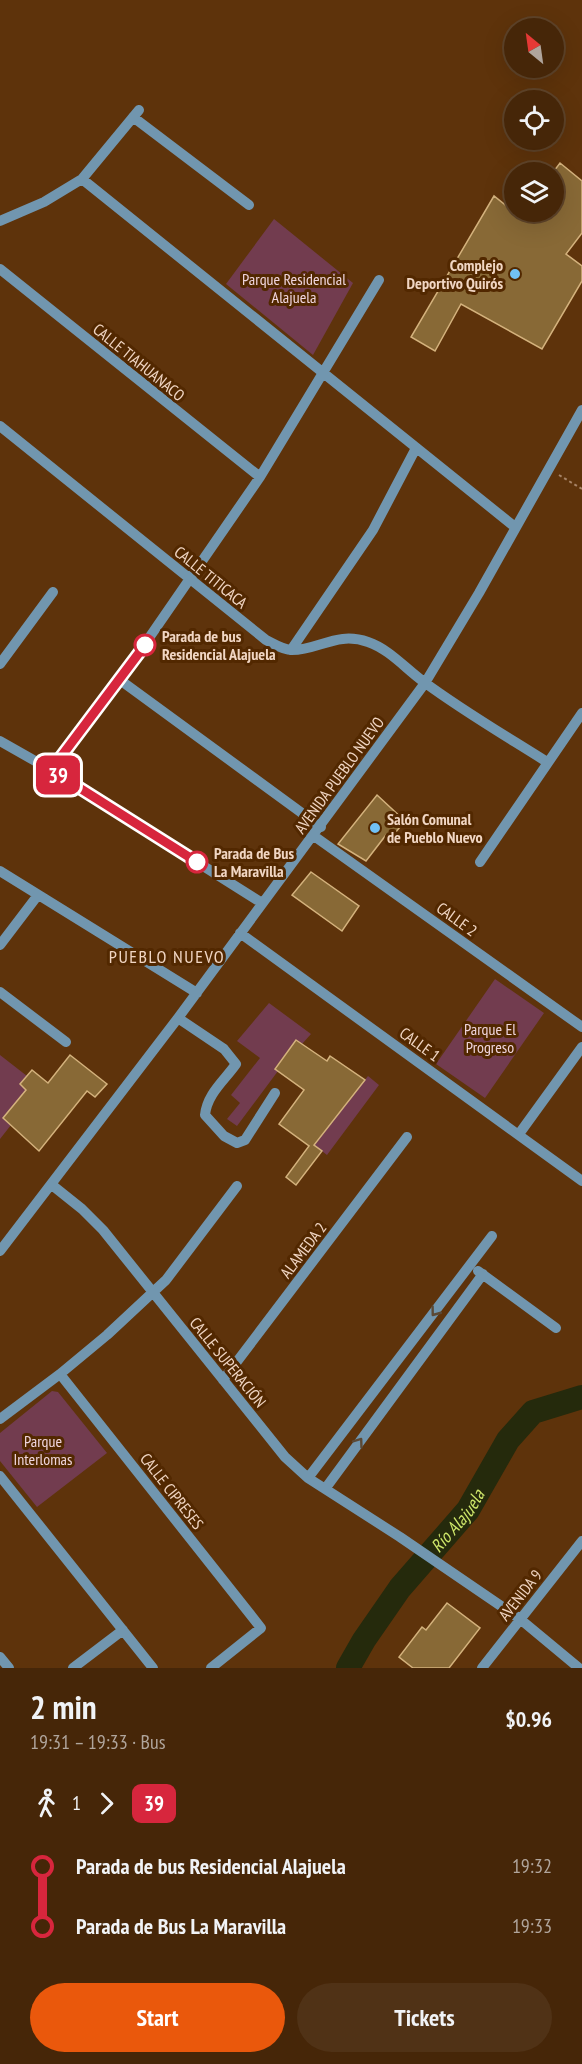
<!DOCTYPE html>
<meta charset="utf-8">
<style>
:root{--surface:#462608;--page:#503216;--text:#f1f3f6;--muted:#b0a59c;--line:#5e4329;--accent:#ea580c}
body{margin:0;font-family:"PT Sans Narrow",sans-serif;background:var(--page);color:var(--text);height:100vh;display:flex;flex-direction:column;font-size:22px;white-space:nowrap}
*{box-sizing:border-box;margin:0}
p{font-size:20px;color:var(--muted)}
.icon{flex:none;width:33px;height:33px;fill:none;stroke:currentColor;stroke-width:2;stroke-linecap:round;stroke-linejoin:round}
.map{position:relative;height:1668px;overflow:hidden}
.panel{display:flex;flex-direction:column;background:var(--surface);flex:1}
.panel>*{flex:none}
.badge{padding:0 12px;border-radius:9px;font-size:21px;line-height:39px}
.needle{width:39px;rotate:331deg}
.buttons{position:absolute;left:504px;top:18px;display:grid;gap:12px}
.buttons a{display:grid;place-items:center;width:60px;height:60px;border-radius:50%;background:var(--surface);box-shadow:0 6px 24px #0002,0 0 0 2px var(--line);font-size:30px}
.map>.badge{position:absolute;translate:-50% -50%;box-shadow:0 0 0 3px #fff}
.legs{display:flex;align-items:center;gap:9px;height:66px;padding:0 30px;font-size:20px}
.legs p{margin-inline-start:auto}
.headline{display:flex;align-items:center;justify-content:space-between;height:102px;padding:0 30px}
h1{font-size:33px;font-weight:800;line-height:45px}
.action{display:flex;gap:12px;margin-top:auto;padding:12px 30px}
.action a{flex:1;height:69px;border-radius:36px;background:var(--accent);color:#fff;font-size:24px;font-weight:800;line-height:69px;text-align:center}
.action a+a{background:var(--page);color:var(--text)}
ul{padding:0 30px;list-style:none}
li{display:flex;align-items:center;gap:21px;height:60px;font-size:22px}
li i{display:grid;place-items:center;width:9px;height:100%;margin:0 8px;background:currentColor}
li i::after{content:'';width:15px;height:15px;margin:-8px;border:4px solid;border-radius:50%;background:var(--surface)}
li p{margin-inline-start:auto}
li:first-child i{background:linear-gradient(#0000 50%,currentColor 0)}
li:last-child i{background:linear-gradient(currentColor 50%,#0000 0)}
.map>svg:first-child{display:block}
</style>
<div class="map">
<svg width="582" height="1668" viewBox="0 0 582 1668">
<rect width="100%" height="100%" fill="#5e330b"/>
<path fill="#723c4f" d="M274,219L353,283L313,355L226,284Z
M495,979L544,1013L485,1098L436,1064Z
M269,1003L311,1034L302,1044L296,1040L275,1068L278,1071L237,1126L227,1119L240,1103L231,1095L260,1058L237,1041Z
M0,1055L27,1076L20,1084L26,1090L3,1118L11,1125L0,1139Z
M368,1076L379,1085L327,1155L314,1145Z
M52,1391L58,1392L107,1453L37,1507L0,1461V1433Z"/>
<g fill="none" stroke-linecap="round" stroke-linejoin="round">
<path stroke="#252a0c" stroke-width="24" id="s1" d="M348,1668L364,1640L400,1588L468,1510L508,1440L533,1412L582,1397"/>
</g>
<path fill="#886936" stroke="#d4b27d" stroke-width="1.5" d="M560,163L582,181V233L566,254L582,266V281L542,349L461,304L435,351L411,337L494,196L514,212H554V171Z
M377,795L405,821L390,839L386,835L366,861L338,844Z
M311,872L359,906L342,931L292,895Z
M296,1040L327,1061L330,1056L365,1080L314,1145L322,1151L296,1185L286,1177L309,1146L279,1124L304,1090L275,1069Z
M70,1055L107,1084L95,1097L87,1091L39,1151L3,1118L26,1090L20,1084L32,1070L48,1083Z
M447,1603L480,1628L449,1668H413L399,1657L422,1627L426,1630Z"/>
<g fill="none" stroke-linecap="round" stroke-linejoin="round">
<path stroke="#a78467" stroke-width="2" stroke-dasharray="3 3" stroke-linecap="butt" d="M559,475L582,489"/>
<path stroke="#7196af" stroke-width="10" d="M133,117L249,205
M82,179L515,527
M0,221L44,202L82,179L139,110
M0,269L260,477
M0,426L266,640C274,644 283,650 292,650C319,650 337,631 368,642C389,649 406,669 424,682C463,711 506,736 547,762
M291,650L373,530L416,448
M0,664L53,592
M120,680L321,827
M0,741L51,770L262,903
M51,770L120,680L260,477L379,280
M314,836L582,1027
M480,862L582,713
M0,871L197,993
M240,933L582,1181
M0,945L38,895
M0,992L66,1042
M178,1018L224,1049L236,1064C224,1081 207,1094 205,1115L224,1136L237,1143L245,1140L275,1093
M519,1134L582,1047
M52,1185L82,1209L103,1230L285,1457L308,1478L400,1537L520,1619L579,1668
M0,1251L178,1018L425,683L479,593L582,410
M478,1271L556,1328
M60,1374L261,1628L211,1668
M223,1380L407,1137
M0,1419L60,1374L107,1335L166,1280L237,1186
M0,1476L153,1668
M308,1478L492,1236
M325,1489L483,1274
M0,1657L9,1668
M73,1668L123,1630
M482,1668L582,1541"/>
</g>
<defs><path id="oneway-chevron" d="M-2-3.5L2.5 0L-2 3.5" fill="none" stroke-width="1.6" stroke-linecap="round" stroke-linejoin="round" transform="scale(1.5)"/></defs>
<g stroke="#5b4935">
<use href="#oneway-chevron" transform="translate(435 1312) rotate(127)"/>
<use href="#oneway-chevron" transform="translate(359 1442) rotate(-54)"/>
</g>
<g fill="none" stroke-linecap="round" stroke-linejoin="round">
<defs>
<path id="line-1" d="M145,645L51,770L197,862"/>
</defs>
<use href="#line-1" stroke="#fff" stroke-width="14"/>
<use href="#line-1" stroke="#d7263d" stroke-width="9"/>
</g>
<g fill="#71c1f5" stroke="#522800" stroke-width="2">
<circle cx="515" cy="274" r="6"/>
<circle cx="375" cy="828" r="6"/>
</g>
<g fill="#fff" stroke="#d7263d" stroke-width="3">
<circle cx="145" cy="645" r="10"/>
<circle cx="197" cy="862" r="10"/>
</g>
<g text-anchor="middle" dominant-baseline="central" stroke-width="6" stroke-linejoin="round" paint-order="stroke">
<g font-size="16" font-weight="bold" fill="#f1d6c3" stroke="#522800" text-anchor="end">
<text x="503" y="265">Complejo<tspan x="503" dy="18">Deportivo Quirós</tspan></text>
<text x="387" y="819" text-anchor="start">Salón Comunal<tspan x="387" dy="18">de Pueblo Nuevo</tspan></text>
</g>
<g font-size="16" fill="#f0d6de" stroke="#522800">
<text x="294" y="279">Parque Residencial<tspan x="294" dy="18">Alajuela</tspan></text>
<text x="490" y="1029">Parque El<tspan x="490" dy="18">Progreso</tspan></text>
<text x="43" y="1441">Parque<tspan x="43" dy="18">Interlomas</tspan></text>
</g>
<g font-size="16" fill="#f1d6c3" stroke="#522800">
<text transform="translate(139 362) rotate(39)">CALLE TIAHUANACO</text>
<text transform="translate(211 577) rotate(39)">CALLE TITICACA</text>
<text transform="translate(339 775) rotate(-54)">AVENIDA PUEBLO NUEVO</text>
<text transform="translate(457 919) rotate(36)">CALLE 2</text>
<text transform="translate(420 1044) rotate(36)">CALLE 1</text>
<text transform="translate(303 1250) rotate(-53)">ALAMEDA 2</text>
<text transform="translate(228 1362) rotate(51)">CALLE SUPERACIÓN</text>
<text transform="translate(172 1491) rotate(52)">CALLE CIPRESES</text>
<text transform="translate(520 1595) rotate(-52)">AVENIDA 9</text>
</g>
<g font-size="16" font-weight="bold" fill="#f1d6c3" stroke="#522800" text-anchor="start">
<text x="162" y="636">Parada de bus<tspan x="162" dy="18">Residencial Alajuela</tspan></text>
<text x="214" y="853">Parada de Bus<tspan x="214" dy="18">La Maravilla</tspan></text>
</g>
<g font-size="18" letter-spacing="1.5" fill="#f1d6c3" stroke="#522800">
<text x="167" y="956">PUEBLO NUEVO</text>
</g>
<g font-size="18" font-style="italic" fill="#cfe76a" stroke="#522800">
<text stroke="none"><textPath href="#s1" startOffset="184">Río Alajuela</textPath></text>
</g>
</g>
</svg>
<div class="buttons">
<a><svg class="needle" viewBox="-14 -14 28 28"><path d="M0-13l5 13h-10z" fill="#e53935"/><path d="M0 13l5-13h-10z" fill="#b0a59c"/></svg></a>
<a><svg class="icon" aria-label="locate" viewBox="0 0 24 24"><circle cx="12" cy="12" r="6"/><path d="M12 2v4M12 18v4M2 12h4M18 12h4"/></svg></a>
<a><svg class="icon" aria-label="layers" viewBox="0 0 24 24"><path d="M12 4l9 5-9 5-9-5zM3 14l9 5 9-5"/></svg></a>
</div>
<b class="badge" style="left:58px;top:775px;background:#d7263d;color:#fff">39</b>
</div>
<section class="panel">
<div class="headline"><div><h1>2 min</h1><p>19:31 – 19:33 · Bus</p></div><b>$0.96</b></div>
<div class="legs"><svg class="icon" aria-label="walk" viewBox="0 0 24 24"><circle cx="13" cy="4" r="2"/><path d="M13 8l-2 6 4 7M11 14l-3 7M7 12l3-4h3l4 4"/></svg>1<svg class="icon" aria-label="forward" viewBox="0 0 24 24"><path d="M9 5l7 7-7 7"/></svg><b class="badge" style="background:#d7263d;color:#fff">39</b></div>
<ul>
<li><i style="color:#d7263d"></i><b>Parada de bus Residencial Alajuela</b><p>19:32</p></li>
<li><i style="color:#d7263d"></i><b>Parada de Bus La Maravilla</b><p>19:33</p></li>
</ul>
<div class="action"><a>Start</a><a>Tickets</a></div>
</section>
